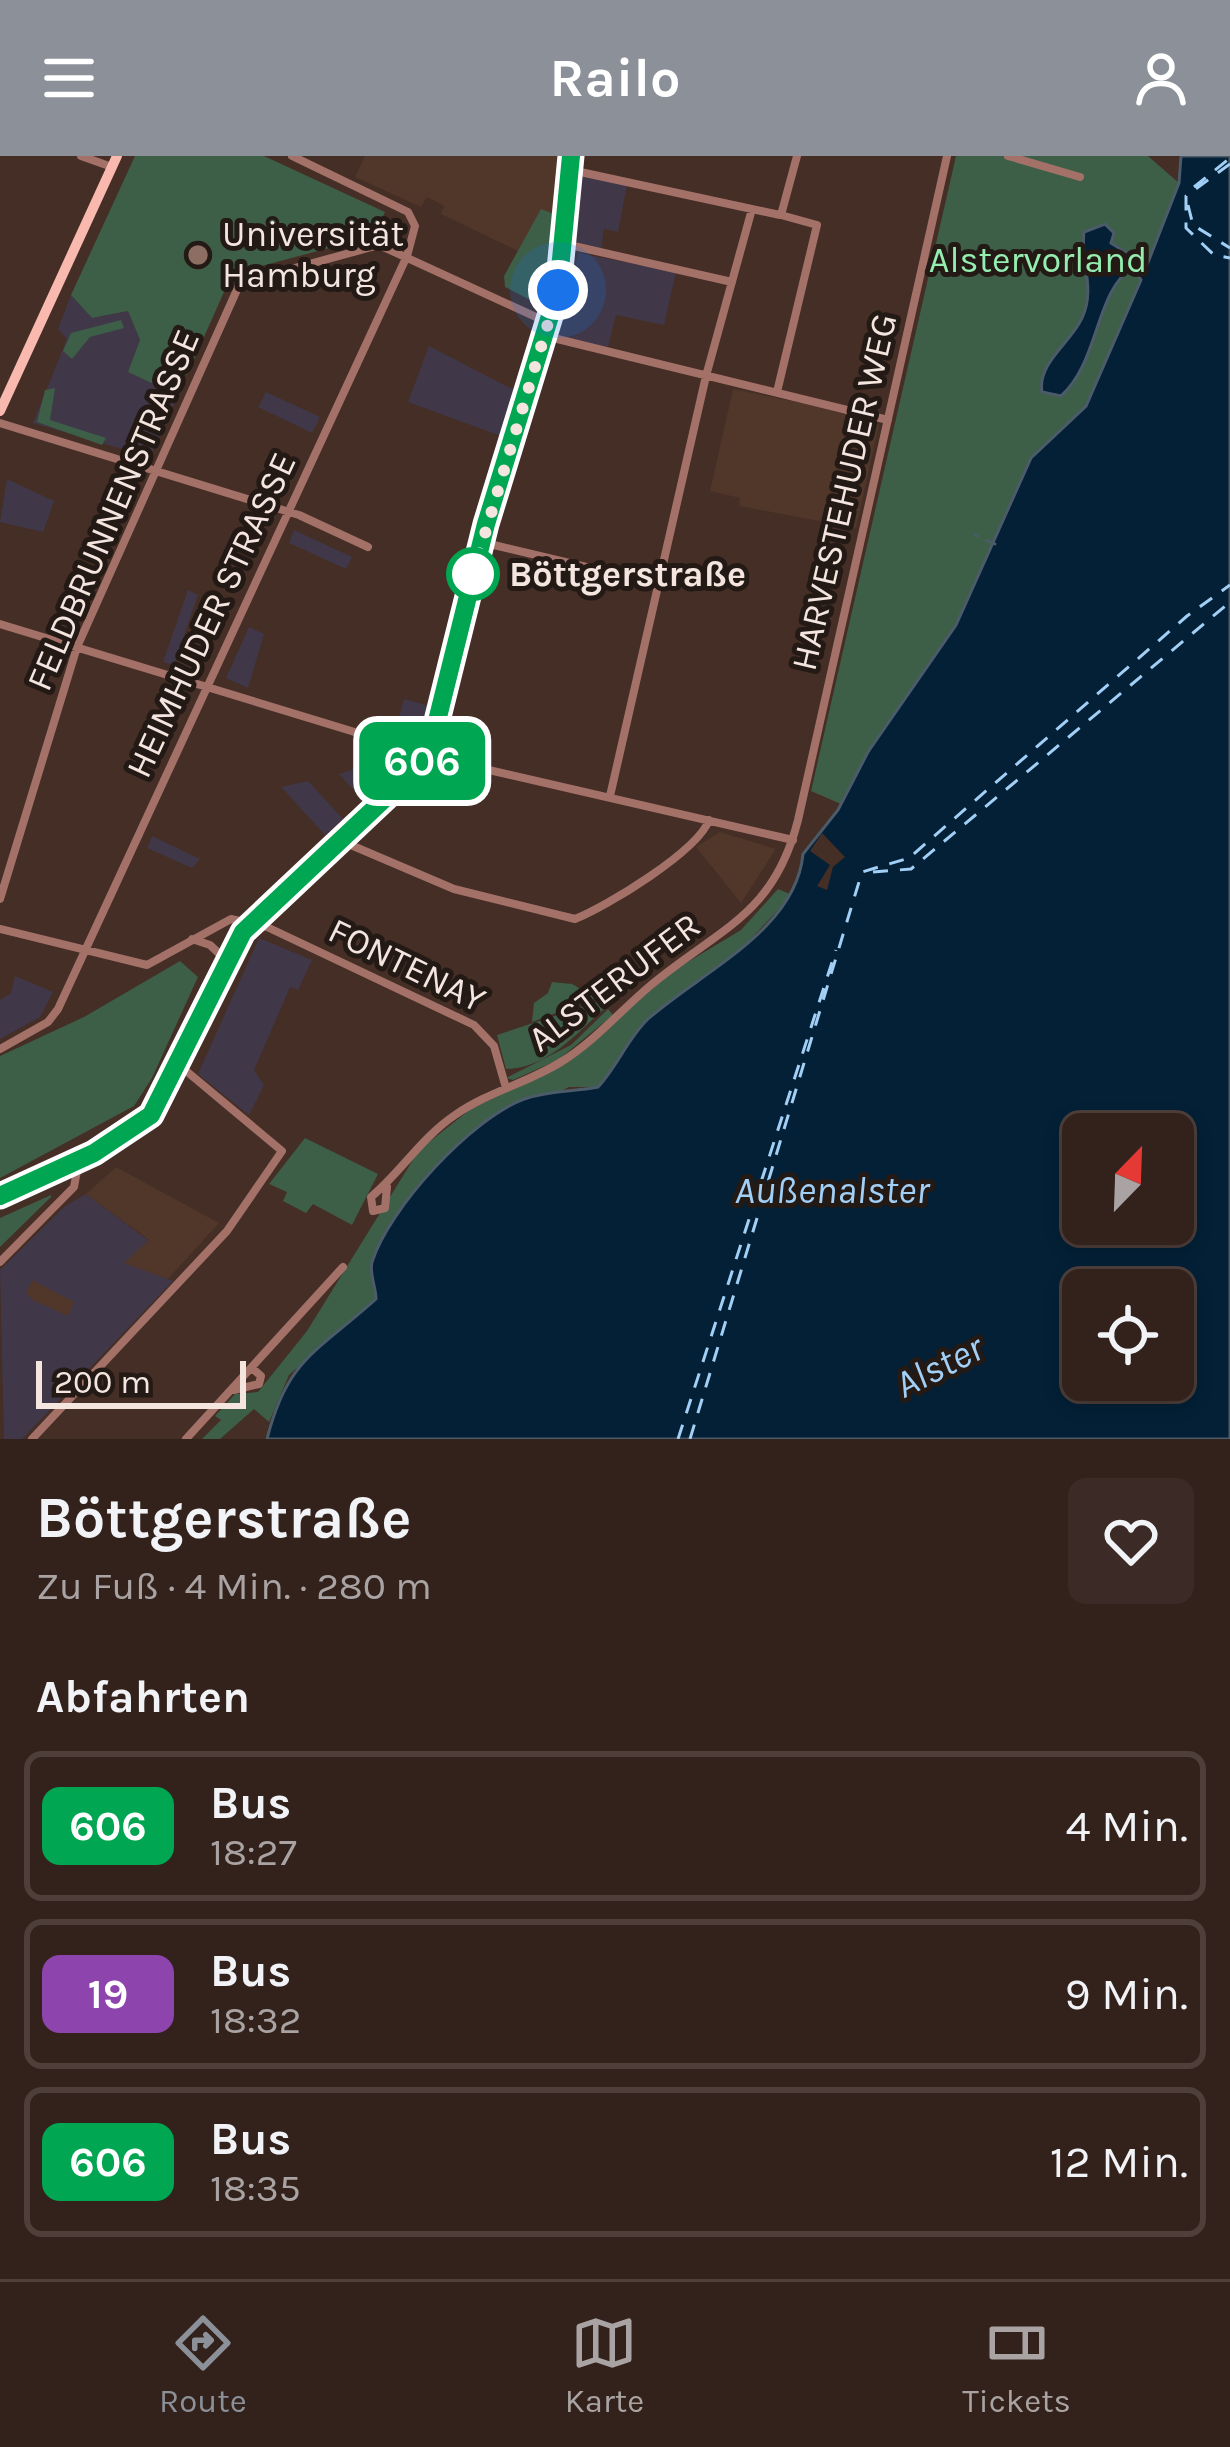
<!DOCTYPE html>
<html lang="de">
<meta charset="utf-8">
<style>
:root{--surface:#33221c;--page:#3b2a25;--text:#f1f3f6;--muted:#a9a4a3;--line:#4e3f3b;--accent:#8c9099}
body{margin:0;font-family:Karla,sans-serif;background:var(--page);color:var(--text);height:100vh;display:flex;flex-direction:column;font-size:45px;white-space:nowrap}
*{box-sizing:border-box;margin:0}
p{font-size:39px;color:var(--muted)}
.icon{flex:none;width:66px;height:66px;fill:none;stroke:currentColor;stroke-width:2;stroke-linecap:round;stroke-linejoin:round}
.map{position:relative;height:1283px;overflow:hidden}
.details{display:flex;flex-direction:column;background:var(--surface);flex:1}
.details>*{flex:none}
.badge{padding:0 24px;border-radius:18px;font-size:42px;line-height:78px}
.needle{width:78px;rotate:23deg}
.tools{position:absolute;left:1062px;top:957px;display:grid;gap:24px}
.tools a{display:grid;place-items:center;width:132px;height:132px;border-radius:18px;background:var(--surface);box-shadow:0 6px 18px #0003,0 0 0 3px var(--line);font-size:60px}
.scale{position:absolute;left:36px;bottom:30px;width:210px;box-sizing:border-box;padding-left:12px;border:6px solid #f4e5df;border-top:0;font-size:33px;line-height:42px;white-space:nowrap;color:#f4e5df;-webkit-text-stroke:9px #231915;paint-order:stroke}
.you{position:absolute;width:60px;height:60px;margin:-30px;border:9px solid #fff;border-radius:50%;background:#1a73e8;box-shadow:0 0 0 18px #1a73e833}
.map>.badge{position:absolute;translate:-50% -50%;box-shadow:0 0 0 6px #fff}
h2{padding:0 36px;font-size:45px;line-height:108px}
.round{display:grid;place-items:center;flex:none;width:126px;height:126px;border-radius:18px;background:var(--page)}
.summary{display:flex;align-items:center;justify-content:space-between;height:204px;padding:0 36px}
h1{font-size:57px;font-weight:700;line-height:90px}
ul{padding:0;list-style:none}
li{display:flex;align-items:center;gap:36px;height:150px;margin:0 24px 18px;padding:0 12px;border:6px solid var(--line);border-radius:18px}
li div{flex:1}
li b{display:block;font-size:45px}
li em{font-style:normal}
li .badge{min-width:132px;font-weight:700;text-align:center}
header{display:flex;justify-content:space-between;align-items:center;height:156px;padding:0 36px;background:var(--accent);color:#fff;font-size:54px;font-weight:700}
.menu{display:flex;justify-content:space-around;align-items:center;height:168px;border-top:3px solid var(--line);background:var(--surface);font-size:33px;color:var(--muted)}
.menu a{display:grid;justify-items:center;gap:6px}
.menu .active{color:var(--accent)}
.map>svg:first-child{display:block}
</style>
<header><svg class="icon" aria-label="menu" viewBox="0 0 24 24"><path d="M4 6h16M4 12h16M4 18h16"/></svg>Railo<svg class="icon" aria-label="person" viewBox="0 0 24 24"><circle cx="12" cy="8" r="4"/><path d="M4 21q1-7 8-7t8 7"/></svg></header>
<div class="map">
<svg width="1230" height="1283" viewBox="0 0 1230 1283">
<rect width="100%" height="100%" fill="#442e25"/>
<path fill="#403849" d="M581,19L627,29L618,76L604,73L601,93L573,87Z
M578,97L676,116L664,169L616,159L608,191L558,180Z
M71,139L92,162L128,155L140,184L129,216L178,239L150,301L33,267L67,183L58,173Z
M429,190L516,235L501,280L408,246Z
M266,236L320,261L312,277L258,251Z
M7,323L54,345L43,376L0,366Z
M294,374L352,401L346,413L289,387Z
M188,434L198,439L174,509L163,506Z
M249,471L264,478L248,532L226,522Z
M404,543L430,550L422,578L416,582L395,576Z
M361,586L403,604L363,644L339,618L352,614Z
M308,625L343,663L325,679L281,631Z
M152,680L200,703L192,712L147,692Z
M259,782L312,804L298,834L290,831L254,914L264,929L249,959L198,918Z
M15,820L53,836L40,861L0,883V844L11,837Z
M86,1038L149,1085L125,1107L173,1125L22,1283H4L0,1114L64,1051Z"/>
<path fill="#51362a" d="M365,0H560L557,59L541,54L520,96L441,58L444,50L427,41L421,51L355,21Z
M733,233L861,259L879,269L856,372L739,350L740,342L710,335Z
M720,676L776,693L741,747L696,691Z
M116,1011L219,1067L168,1123L124,1107L149,1084L86,1038Z
M32,1124L74,1146L68,1160L33,1144L26,1137Z"/>
<path fill="#3d5e47" d="M135,0H264L385,56L374,80L232,118L187,219L167,210L158,230L128,216L140,184L128,155L92,162L71,139Z
M956,0H1148L1179,27L1141,123L1106,245L1067,267L1031,302L967,451L868,596L841,648L811,635Z
M541,53L557,59L548,134L542,144L532,145L505,131L504,120Z
M121,164L124,172L90,181L72,203L63,195L71,177Z
M55,232L50,264L106,282L102,289L37,266L45,234Z
M778,733L792,739L745,789L644,867L598,931H569L457,988L383,1082L370,1112L376,1143L289,1219L269,1266L254,1253L220,1283H202L221,1264L215,1260L235,1238L258,1236L307,1175L419,994L472,952L553,914L676,813L741,774Z
M180,805L198,821L152,922L134,950L0,1022V900L84,861Z
M552,826L572,828L596,842L532,866L534,847L548,837Z
M600,845L606,851C576,878 548,912 506,913L497,879Z
M608,853L613,859L558,904L513,924L506,922L571,889Z
M305,982L378,1018L352,1069L313,1048L306,1057L283,1045L287,1036L269,1028Z
M51,1039V1041L0,1091V1062Z"/>
<path fill="#032036" stroke="#4b5b69" stroke-width="3" fill-rule="evenodd" d="M1181,0H1230V1283H267C287,1203 316,1197 376,1143C376,1131 369,1118 372,1106C389,1052 471,963 524,943C550,934 573,936 598,931C617,911 628,882 648,863C701,816 796,774 803,698L838,654L868,596L956,469L1031,302L1086,250L1141,124L1133,112C1096,132 1099,207 1061,240L1042,236C1037,207 1071,187 1082,162C1096,132 1080,106 1084,76L1105,68L1114,77L1111,87L1147,109L1179,27ZM1083,978H1173V1068H1083ZM1083,1134H1173V1224H1083Z"/>
<path fill="#442e25" d="M822,677L845,701L833,711L827,734L817,730L830,709L810,695Z"/>
<g fill="none" stroke-linecap="round" stroke-linejoin="round">
<path stroke="#4b5b69" stroke-width="3" d="M975,379L977,380
M986,384L995,388"/>
<path stroke="#a2cff6" stroke-width="3" stroke-dasharray="15 12" stroke-linecap="butt" d="M1230,8L1186,40V72L1214,99L1230,102
M1194,31L1230,2
M1188,49L1193,69L1230,92
M873,716L911,713L1230,446
M678,1283L836,794
M690,1283L862,716L909,702L1187,460L1230,429"/>
<path stroke="#a47168" stroke-width="8" d="M81,0L112,11
M1008,0L1080,21
M571,14L780,59
M565,88L732,126
M545,180L888,264
M777,236L817,69L781,59L797,0
M0,267L299,359L368,391
M481,386L658,428
M0,468L450,605L793,684
M610,640L706,220L752,53
M339,684L454,733L575,763C606,751 698,695 709,664
M0,743L77,491L240,127L379,89L549,167
M0,773L147,809L231,763L267,771L474,869L494,890L506,932
M192,783L210,789L227,805
M0,893L48,866L58,853L407,100L415,70L408,56L292,0
M387,1031L385,1052L373,1055L371,1041C401,1016 421,982 455,959C488,936 527,927 561,906C595,885 621,854 651,829C720,772 774,759 798,664L947,0
M0,1040L111,988L151,959L233,791L251,766L413,616L431,589L486,368L558,134L571,0
M0,1106L74,1031L79,1004
M234,1234L259,1228L261,1220L252,1212
M32,1283L227,1075L282,995L179,909
M186,1283L343,1111"/>
<path stroke="#f9b9ae" stroke-width="10" d="M0,255L117,0"/>
</g>
<g fill="none" stroke-linecap="round" stroke-linejoin="round">
<defs>
<path id="line" d="M0,1040L94,997L151,959L243,776L413,616L431,589L486,368L558,134L571,0"/>
</defs>
<use href="#line" stroke="#fff" stroke-width="27"/>
<use href="#line" stroke="#00a651" stroke-width="18"/>
<path stroke="#f4e5df" stroke-width="12" stroke-dasharray="0 21.6" d="M473,418L558,134"/>
</g>
<circle fill="#8d6e63" stroke="#231915" stroke-width="4.5" cx="198" cy="99" r="12"/>
<circle fill="#fff" stroke="#00a651" stroke-width="6" cx="473" cy="418" r="24"/>
<g text-anchor="middle" dominant-baseline="central" stroke-width="10" stroke-linejoin="round" paint-order="stroke">
<g font-size="36" fill="#f4e5df" stroke="#231915" text-anchor="start">
<text x="222" y="78">Universität<tspan x="222" dy="41">Hamburg</tspan></text>
</g>
<g font-size="36" fill="#95edb0" stroke="#231915">
<text x="1038" y="104">Alstervorland</text>
</g>
<g font-size="36" fill="#f4e5df" stroke="#231915">
<text transform="translate(844 336) rotate(-77)">HARVESTEHUDER WEG</text>
<text transform="translate(113 354) rotate(-67)">FELDBRUNNENSTRASSE</text>
<text transform="translate(211 459) rotate(-65)">HEIMHUDER STRASSE</text>
<text transform="translate(407 809) rotate(26)">FONTENAY</text>
<text transform="translate(614 826) rotate(-37)">ALSTERUFER</text>
</g>
<g font-size="36" font-weight="bold" fill="#f4e5df" stroke="#231915" text-anchor="start">
<text x="509" y="418">Böttgerstraße</text>
</g>
<g font-size="39" font-style="italic" fill="#a2cff6" stroke="#231915">
<text x="832" y="1034">Außenalster</text>
<text transform="translate(939 1210) rotate(-27)">Alster</text>
</g>
</g>
</svg>
<div class="tools">
<a><svg class="needle" viewBox="-14 -14 28 28"><path d="M0-13l5 13h-10z" fill="#e53935"/><path d="M0 13l5-13h-10z" fill="#a9a4a3"/></svg></a>
<a><svg class="icon" aria-label="locate" viewBox="0 0 24 24"><circle cx="12" cy="12" r="6"/><path d="M12 2v4M12 18v4M2 12h4M18 12h4"/></svg></a>
</div>
<div class="scale">200 m</div>
<div class="you" style="left:558px;top:134px"></div>
<b class="badge" style="left:422px;top:605px;background:#00a651;color:#fff">606</b>
</div>
<section class="details">
<div class="summary"><div><h1>Böttgerstraße</h1><p>Zu Fuß · 4 Min. · 280 m</p></div><a class="round"><svg class="icon" aria-label="heart" viewBox="0 0 24 24"><path d="M12 20l-8-8c-3-5 5-10 8-4 3-6 11-1 8 4z"/></svg></a></div>
<h2>Abfahrten</h2>
<ul>
<li><span class="badge" style="background:#00a651;color:#fff">606</span><div><b>Bus</b><p>18:27</p></div><em>4 Min.</em></li>
<li><span class="badge" style="background:#8e44ad;color:#fff">19</span><div><b>Bus</b><p>18:32</p></div><em>9 Min.</em></li>
<li><span class="badge" style="background:#00a651;color:#fff">606</span><div><b>Bus</b><p>18:35</p></div><em>12 Min.</em></li>
</ul>
</section>
<nav class="menu">
<a class="active"><svg class="icon" aria-label="directions" viewBox="0 0 24 24"><path d="M12 3l9 9-9 9-9-9zM9 14v-3h6M13 9l2 2-2 2"/></svg>Route</a>
<a><svg class="icon" aria-label="map" viewBox="0 0 24 24"><path d="M3 6l6-2 6 2 6-2v14l-6 2-6-2-6 2zM9 4v14M15 6v14"/></svg>Karte</a>
<a><svg class="icon" aria-label="tickets" viewBox="0 0 24 24"><path d="M3 7h18v10H3zM15 7v10"/></svg>Tickets</a>
</nav>
